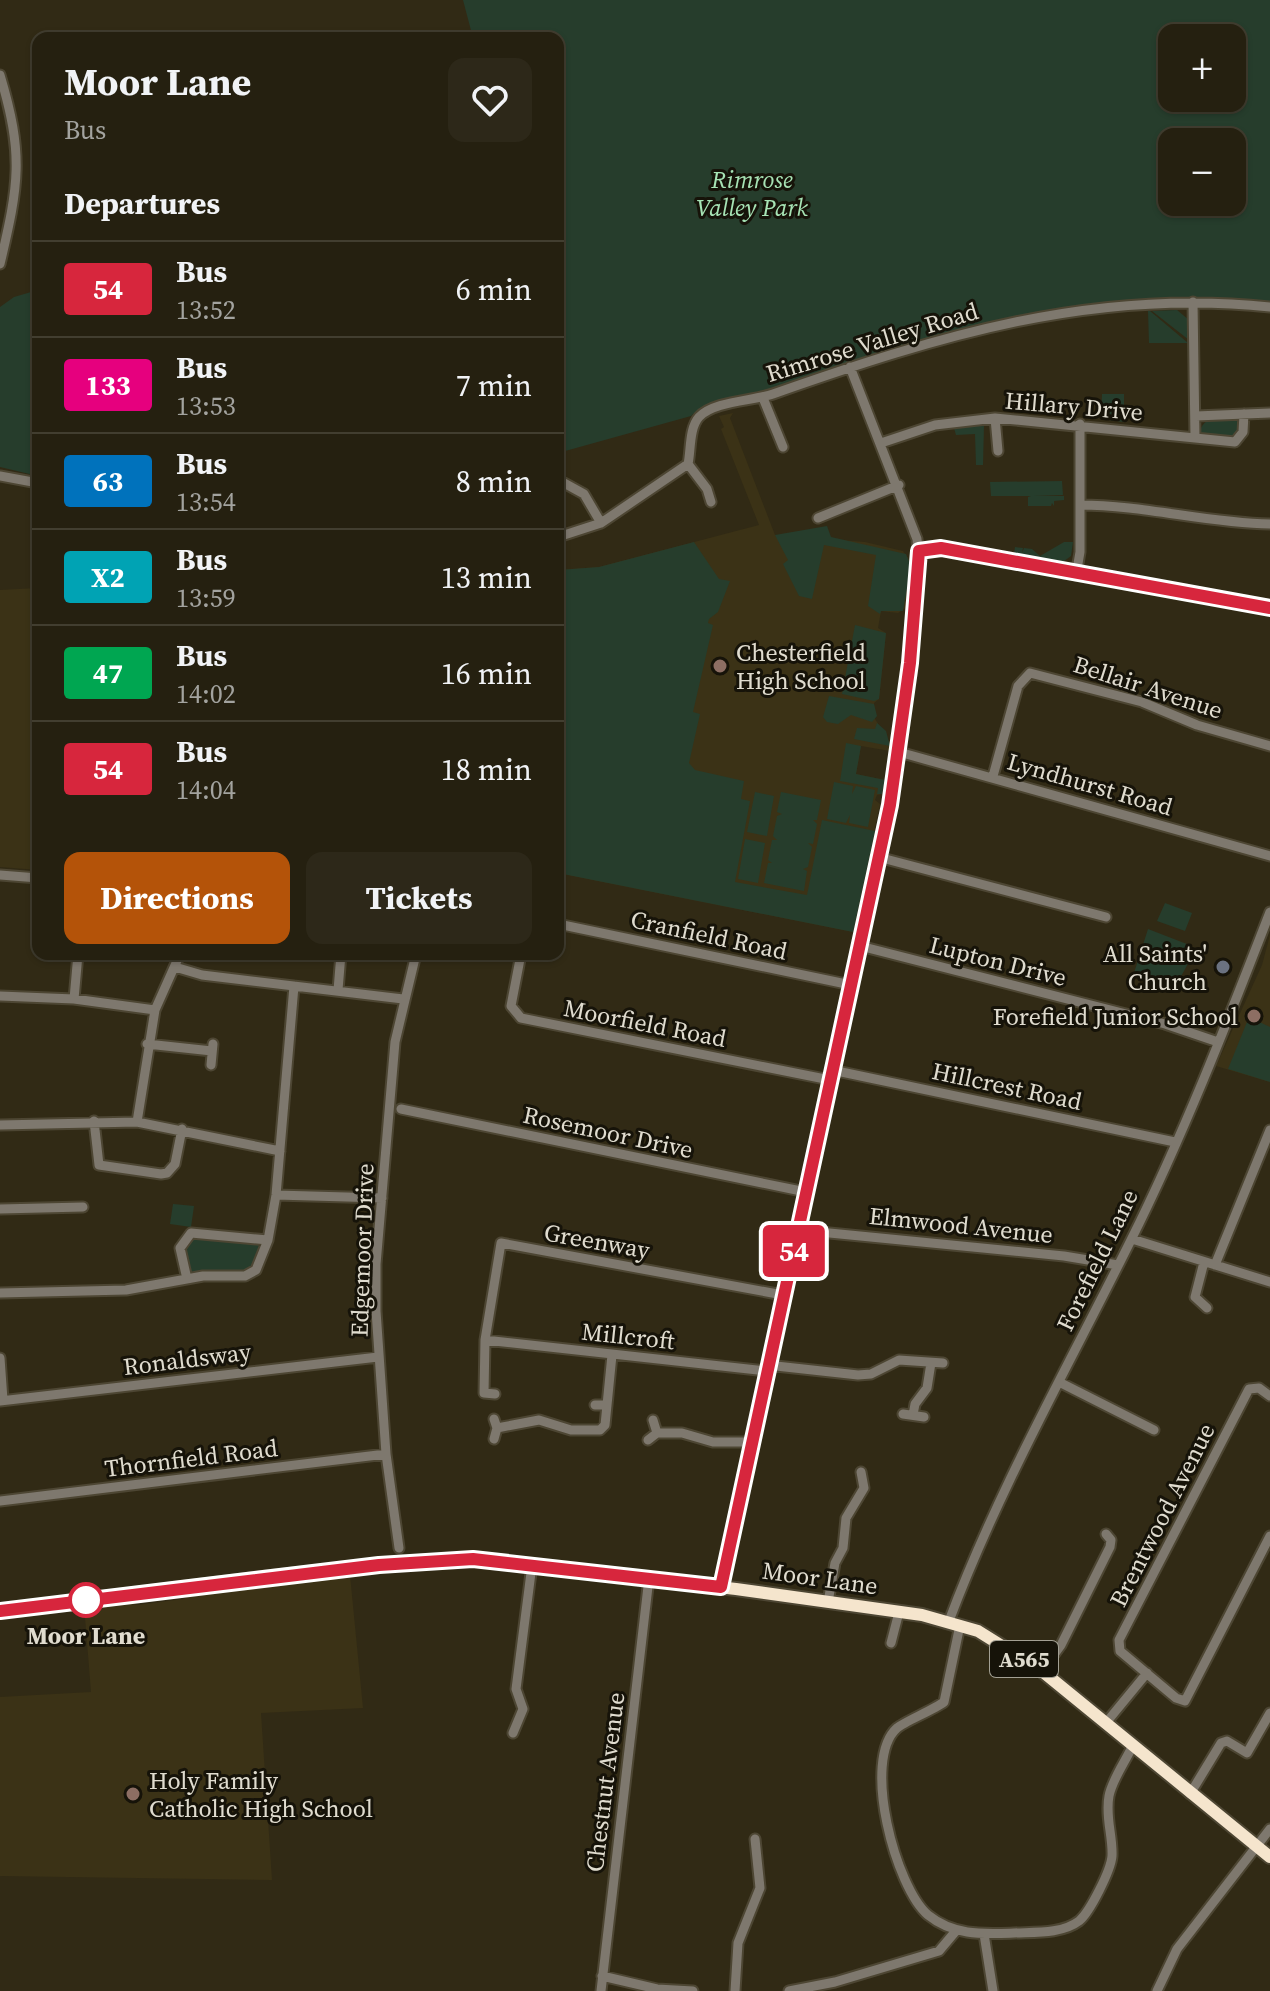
<!DOCTYPE html>
<meta charset="utf-8">
<style>
:root{--surface:#252010;--page:#2d2819;--text:#f1f3f6;--muted:#a3a39f;--line:#423e30;--accent:#b45309}
body{margin:0;font-family:"Source Serif 4",serif;background:var(--page);color:var(--text);height:100vh;display:flex;flex-direction:column;font-size:30px;white-space:nowrap}
*{box-sizing:border-box;margin:0}
p{font-size:26px;color:var(--muted)}
.icon{flex:none;width:44px;height:44px;fill:none;stroke:currentColor;stroke-width:2;stroke-linecap:round;stroke-linejoin:round}
.map{position:relative;flex:1;overflow:hidden}
.drawer{position:absolute;left:32px;top:32px;width:532px;height:928px;display:flex;flex-direction:column;background:var(--surface);border-radius:16px;box-shadow:0 2px 6px #0004,0 0 0 2px var(--line)}
.drawer>*{flex:none}
.badge{padding:0 16px;border-radius:6px;font-size:28px;line-height:52px}
.fabs{position:absolute;left:1158px;top:24px;display:grid;gap:16px}
.fabs a{display:grid;place-items:center;width:88px;height:88px;border-radius:16px;background:var(--surface);box-shadow:0 2px 6px #0004,0 0 0 2px var(--line);font-size:40px}
.map>.badge{position:absolute;translate:-50% -50%;box-shadow:0 0 0 4px #fff}
h2{padding:0 32px;font-size:30px;line-height:72px}
.round{display:grid;place-items:center;flex:none;width:84px;height:84px;border-radius:16px;background:var(--page)}
.overview{display:flex;align-items:center;justify-content:space-between;height:136px;padding:0 32px}
h1{font-size:38px;font-weight:700;line-height:60px}
.action{display:flex;gap:16px;margin-top:auto;padding:16px 32px}
.action a{flex:1;height:92px;border-radius:16px;background:var(--accent);color:#fff;font-size:32px;font-weight:700;line-height:92px;text-align:center}
.action a+a{background:var(--page);color:var(--text)}
ul{padding:0;list-style:none}
li{display:flex;align-items:center;gap:24px;height:96px;padding:0 32px;border-top:2px solid var(--line)}
li div{flex:1}
li b{display:block;font-size:30px}
li em{font-style:normal}
li .badge{min-width:88px;font-weight:700;text-align:center}
.map>svg:first-child{display:block}
</style>
<div class="map">
<svg width="1270" height="1991" viewBox="0 0 1270 1991">
<rect width="100%" height="100%" fill="#312a15"/>
<path fill="#3b3216" d="M733,413L730,418L775,535L865,542L903,551L911,562L907,607L898,613L881,611L878,628L886,633L879,699L874,703L875,719L891,744L890,751L861,746L856,774L885,780L882,794L877,795L875,800L880,804L853,932L558,873V570L599,567L759,525L721,429L724,427L719,416Z
M38,588V870L0,867V590Z
M1270,935V1082L1216,1066L1262,965Z
M350,1575L363,1708L261,1713L272,1880L0,1876V1697L91,1692L84,1605L116,1602L137,1605L183,1599L200,1592Z"/>
<path fill="#263d2c" fill-rule="evenodd" d="M463,0H1270V304C1197,303 1124,299 1051,310C956,324 867,359 776,388C754,395 705,401 691,416L558,453V38H473ZM1172,38H1232V98H1172ZM1172,142H1232V202H1172Z
M38,290V476L0,467V307L14,297Z
M1177,310L1189,320V340L1152,311Z
M1148,311H1150L1188,343H1149Z
M1102,394H1124V422L1101,419Z
M1236,418L1240,428L1235,437L1200,433C1202,415 1221,419 1236,418Z
M984,425L983,465H976L975,434L956,435L954,428Z
M1062,481L1063,495L1034,496H1064V500L1054,501V506L1052,503L1051,506H1028V497L1031,496H991L990,482Z
M827,526L831,537L906,554L911,566L903,611H881L880,614L868,606L876,555L824,545L812,599L799,596L783,564L788,560L775,535Z
M694,542L719,579L730,581L718,612L709,619L708,623L713,625L693,712L700,714L689,763L695,770L744,781L741,799L750,801L735,882L807,895L822,820L875,831L853,932L558,873V570L599,567Z
M1064,542H1073L1071,556L1060,564L1014,554L1015,547L1023,548L1022,553L1024,548L1032,549L1040,556Z
M855,625L886,633L879,699L874,701L842,694Z
M829,696L874,704L877,716L872,722L851,715L838,724L827,722L823,717Z
M877,723L886,731L890,746L854,739L857,728L875,729Z
M846,743L861,746L856,774L885,780L882,794H877L878,788L840,781Z
M834,782L853,786L852,794L856,786L875,790L868,827L849,823L850,815L846,823L827,819Z
M755,792L774,796L767,836L747,832Z
M781,792L821,800L817,820H813L817,824L813,844L808,843L812,847L808,867L803,869L807,871L804,891L764,883L768,863H772L768,860L772,840H777L773,836L777,816L782,814L777,812Z
M745,839L765,843L758,883L738,879Z
M1165,903L1192,913L1185,931L1157,921Z
M1148,929L1192,946L1190,960L1178,982L1134,973Z
M1249,1017L1270,1027V1082L1228,1069Z
M173,1204L194,1206L191,1227L170,1224Z
M192,1237L259,1243L258,1261L248,1272L191,1273L184,1250Z"/>
<g fill="none" stroke-linecap="round" stroke-linejoin="round">
<defs>
<path id="minor" d="M0,75C24,155 19,184 0,264
M1193,302L1195,438
M763,398L783,447
M1196,416L1270,413
M995,418L998,451
M881,443L935,425L995,418L1235,442L1243,432L1244,414
M688,464L707,489L711,502
M0,476L38,483
M564,483L584,494L601,523L688,464C691,451 689,428 699,417C714,401 753,401 773,394C938,336 1093,288 1270,307
M1080,505C1144,505 1206,523 1270,524
M818,518L899,485
M558,537L601,523
M919,551L941,548L1270,609
M1076,575L1080,552V424
M899,752L1270,856
M993,776L1018,686L1030,673L1142,702L1197,725L1270,746
M878,857L1106,917
M0,875L38,878
M558,924L851,985
M860,946L1165,1024L1218,1042
M521,954L511,1006L521,1018L830,1080
M175,967L202,975L403,999
M338,990L341,954
M0,996L74,999L155,1010
M74,999L78,954
M147,1044L212,1051
M211,1065L213,1044
M832,1070L1175,1142
M401,1109L806,1192
M94,1121L99,1165L161,1174L167,1173L175,1164L182,1129
M137,1122L155,1010L180,954
M0,1125L137,1122L280,1151
M276,1195L382,1198
M0,1209L83,1207
M799,1230L1064,1256L1118,1265
M1132,1239L1270,1282
M1204,1262L1195,1297L1207,1308
M1215,1265L1270,1130
M187,1279L180,1248L191,1233L268,1240
M0,1293L126,1290L203,1276H245L256,1270L268,1240L276,1195L294,986
M485,1340L766,1371
M0,1358L3,1400
M767,1365L858,1375L871,1374L899,1360L943,1363
M1059,1382L1154,1430
M495,1394L484,1393L485,1340L501,1243L783,1295
M1270,1396L1259,1388L1249,1389L1119,1640L1120,1651L1176,1698L1185,1701L1270,1536
M0,1401L378,1357
M595,1405H607
M903,1414L924,1417
M913,1415L915,1404L927,1388L931,1363
M497,1428L539,1420L571,1430H600L605,1425L612,1355
M657,1433H682L713,1442H751
M494,1439L497,1428L494,1419
M648,1440L657,1433L653,1420
M0,1501L386,1454
M399,1548L386,1454L376,1311V1264L395,1042L416,954
M721,1587L890,805L910,663L919,566L917,539L850,367
M828,1602L835,1563L843,1548L846,1518L864,1488L861,1472
M949,1621C998,1490 1068,1367 1130,1242C1183,1136 1227,1023 1270,912
M960,1625L944,1702C933,1710 904,1722 897,1728C861,1760 896,1888 928,1915C954,1936 983,1934 1014,1933C1034,1932 1062,1934 1079,1921C1090,1912 1111,1870 1112,1856C1113,1836 1105,1817 1109,1796C1112,1780 1125,1762 1132,1747
M891,1643L899,1612
M1042,1671L1061,1645L1110,1547L1111,1540L1106,1534
M1105,1724L1147,1673
M513,1733L523,1709L516,1689L532,1565
M1190,1794L1221,1743L1227,1741L1247,1753L1270,1713
M984,1934L993,1991
M602,1976L657,1989L693,1991
M601,1991L649,1578
M735,1991L738,1943L760,1888L755,1839
M789,1991L835,1982L939,1951L955,1932
M1157,1991L1177,1949L1270,1829"/>
<path id="highway" d="M0,1611L262,1578L400,1563L473,1559L736,1589L922,1615L978,1631L1042,1671L1270,1857"/>
</defs>
<use href="#minor" stroke="#4d4633" stroke-width="13"/>
<use href="#highway" stroke="#4d4633" stroke-width="16"/>
<use href="#minor" stroke="#7e786e" stroke-width="9"/>
<use href="#highway" stroke="#f5e5cd" stroke-width="12"/>
</g>
<g fill="none" stroke-linecap="round" stroke-linejoin="round">
<defs>
<path id="line" d="M0,1611L379,1565L473,1559L721,1587L890,805L910,663L919,551L941,548L1270,608"/>
</defs>
<use href="#line" stroke="#fff" stroke-width="18"/>
<use href="#line" stroke="#d7263d" stroke-width="12"/>
</g>
<g fill="#8d6e63" stroke="#161309" stroke-width="3">
<circle cx="720" cy="666" r="8"/>
<circle cx="1254" cy="1016" r="8"/>
<circle cx="133" cy="1794" r="8"/>
</g>
<circle fill="#6b7280" stroke="#161309" stroke-width="3" cx="1223" cy="967" r="8"/>
<circle fill="#fff" stroke="#d7263d" stroke-width="4" cx="86" cy="1600" r="16"/>
<g text-anchor="middle" dominant-baseline="central" stroke-width="6" stroke-linejoin="round" paint-order="stroke">
<rect fill="#161309" stroke="#a3a094" stroke-width="2" x="990" y="1641" width="68" height="36" rx="6"/>
<g font-size="22" font-weight="bold" fill="#e0dccf">
<text x="1024" y="1659">A565</text>
</g>
<g font-size="24" font-style="italic" fill="#a7e4b5" stroke="#161309">
<text x="752" y="179">Rimrose<tspan x="752" dy="28">Valley Park</tspan></text>
</g>
<g font-size="24" fill="#e0dccf" stroke="#161309">
<text transform="translate(872 342) rotate(-17)">Rimrose Valley Road</text>
<text transform="translate(1074 406) rotate(5)">Hillary Drive</text>
<text transform="translate(1148 687) rotate(18)">Bellair Avenue</text>
<text transform="translate(1090 784) rotate(16)">Lyndhurst Road</text>
<text transform="translate(709 935) rotate(12)">Cranfield Road</text>
<text transform="translate(998 961) rotate(14)">Lupton Drive</text>
<text transform="translate(645 1023) rotate(11)">Moorfield Road</text>
<text transform="translate(1007 1086) rotate(12)">Hillcrest Road</text>
<text transform="translate(608 1132) rotate(12)">Rosemoor Drive</text>
<text transform="translate(961 1225) rotate(6)">Elmwood Avenue</text>
<text transform="translate(597 1241) rotate(10)">Greenway</text>
<text transform="translate(362 1250) rotate(-88)">Edgemoor Drive</text>
<text transform="translate(1097 1260) rotate(-64)">Forefield Lane</text>
<text transform="translate(628 1336) rotate(6)">Millcroft</text>
<text transform="translate(187 1359) rotate(-7)">Ronaldsway</text>
<text transform="translate(191 1458) rotate(-7)">Thornfield Road</text>
<text transform="translate(1162 1515) rotate(-63)">Brentwood Avenue</text>
<text transform="translate(820 1578) rotate(8)">Moor Lane</text>
<text transform="translate(605 1782) rotate(-83)">Chestnut Avenue</text>
</g>
<g font-size="24" fill="#e0dccf" stroke="#161309" text-anchor="start">
<text x="736" y="652">Chesterfield<tspan x="736" dy="28">High School</tspan></text>
<text x="1207" y="953" text-anchor="end">All Saints'<tspan x="1207" dy="28">Church</tspan></text>
<text x="1238" y="1016" text-anchor="end">Forefield Junior School</text>
<text x="149" y="1780">Holy Family<tspan x="149" dy="28">Catholic High School</tspan></text>
</g>
<g font-size="24" font-weight="bold" fill="#e0dccf" stroke="#161309">
<text x="86" y="1635">Moor Lane</text>
</g>
</g>
</svg>
<div class="fabs">
<a>+</a>
<a>−</a>
</div>
<b class="badge" style="left:794px;top:1251px;background:#d7263d;color:#fff">54</b>
<section class="drawer">
<div class="overview"><div><h1>Moor Lane</h1><p>Bus</p></div><a class="round"><svg class="icon" aria-label="heart" viewBox="0 0 24 24"><path d="M12 20l-8-8c-3-5 5-10 8-4 3-6 11-1 8 4z"/></svg></a></div>
<h2>Departures</h2>
<ul>
<li><span class="badge" style="background:#d7263d;color:#fff">54</span><div><b>Bus</b><p>13:52</p></div><em>6 min</em></li>
<li><span class="badge" style="background:#e6007e;color:#fff">133</span><div><b>Bus</b><p>13:53</p></div><em>7 min</em></li>
<li><span class="badge" style="background:#0072bc;color:#fff">63</span><div><b>Bus</b><p>13:54</p></div><em>8 min</em></li>
<li><span class="badge" style="background:#00a3b4;color:#fff">X2</span><div><b>Bus</b><p>13:59</p></div><em>13 min</em></li>
<li><span class="badge" style="background:#00a651;color:#fff">47</span><div><b>Bus</b><p>14:02</p></div><em>16 min</em></li>
<li><span class="badge" style="background:#d7263d;color:#fff">54</span><div><b>Bus</b><p>14:04</p></div><em>18 min</em></li>
</ul>
<div class="action"><a>Directions</a><a>Tickets</a></div>
</section>
</div>
